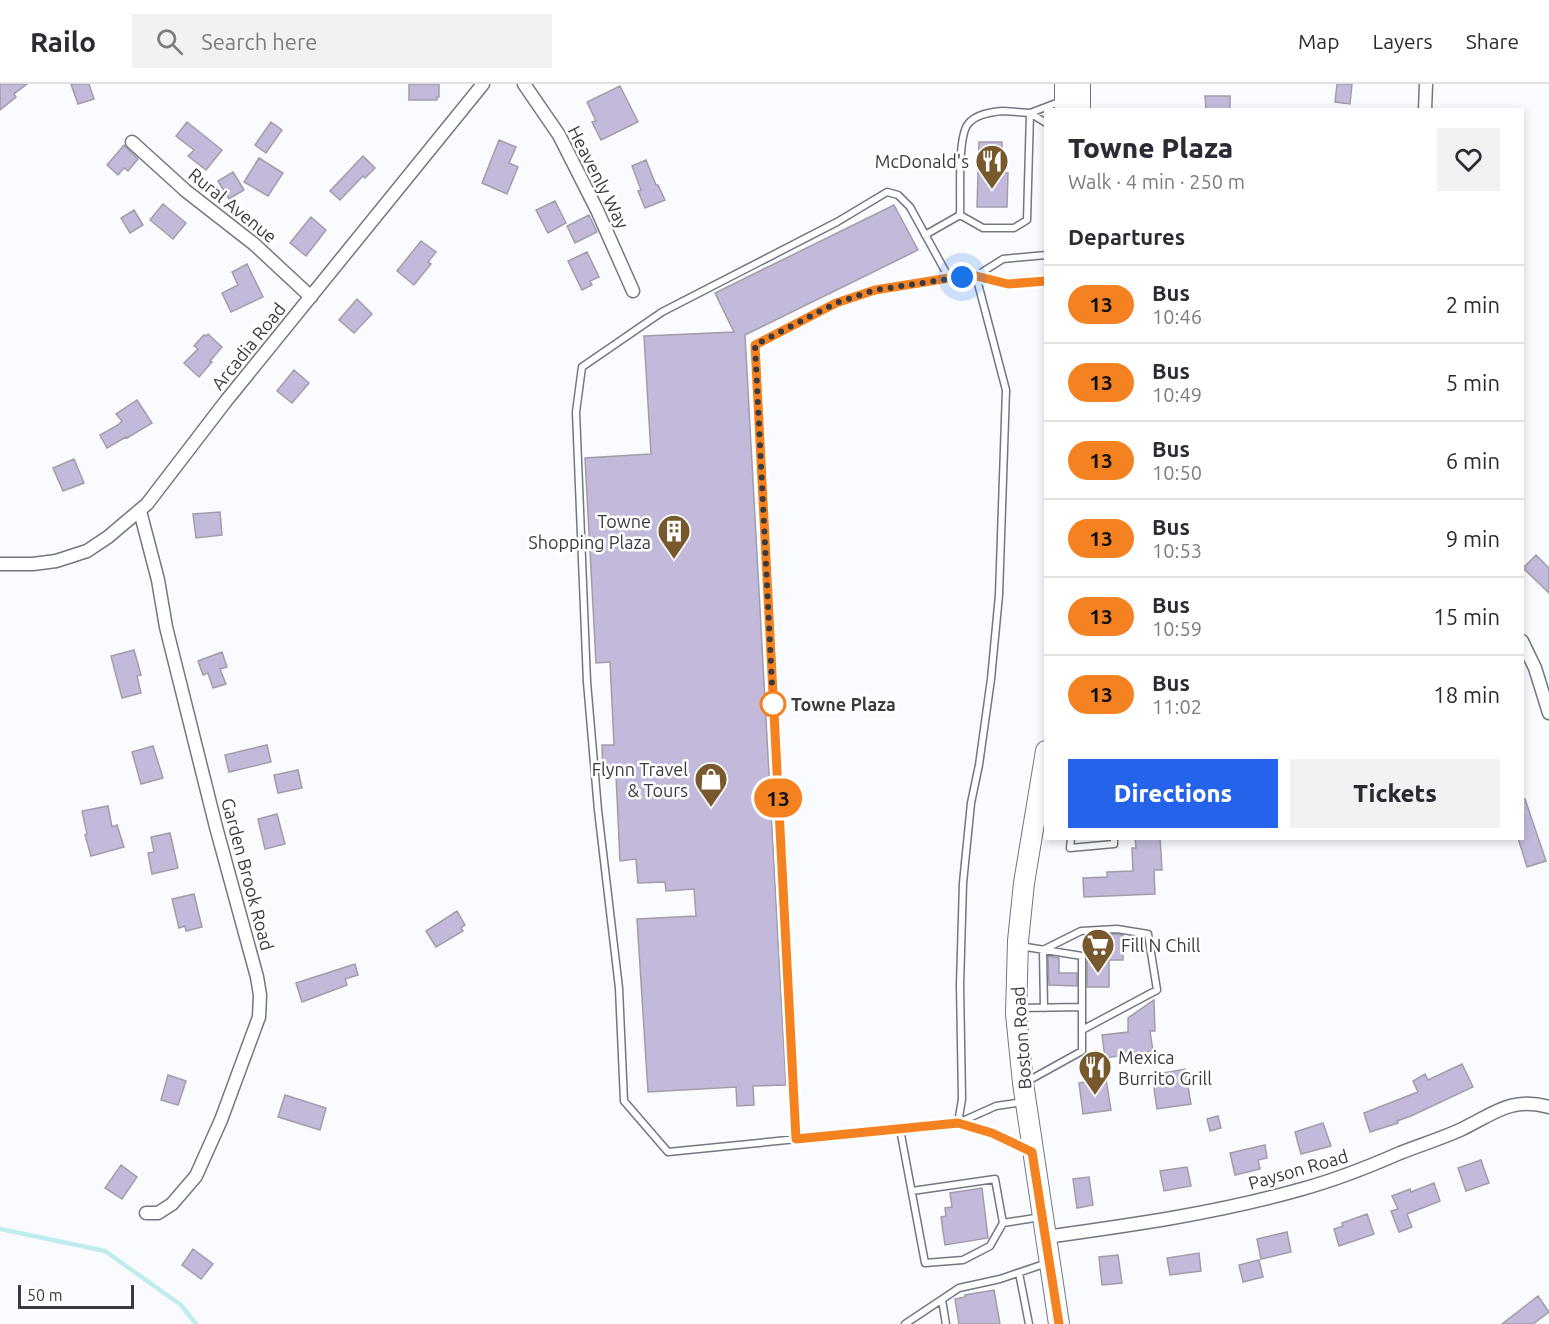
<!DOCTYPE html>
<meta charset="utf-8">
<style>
:root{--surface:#fff;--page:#f2f2f3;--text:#2b2b33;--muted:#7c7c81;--line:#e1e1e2;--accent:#2563eb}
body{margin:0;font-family:Ubuntu,sans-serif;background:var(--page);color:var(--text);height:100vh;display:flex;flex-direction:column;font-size:22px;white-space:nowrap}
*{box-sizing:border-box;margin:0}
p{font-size:20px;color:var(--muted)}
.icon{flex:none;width:33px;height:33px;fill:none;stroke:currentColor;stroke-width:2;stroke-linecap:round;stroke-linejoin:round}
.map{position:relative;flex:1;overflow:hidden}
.sheet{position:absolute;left:1044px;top:24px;width:480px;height:732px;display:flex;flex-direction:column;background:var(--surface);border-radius:0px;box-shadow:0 3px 9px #0003}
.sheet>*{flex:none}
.badge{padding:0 12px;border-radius:20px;font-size:21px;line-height:39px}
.scale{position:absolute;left:18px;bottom:15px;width:116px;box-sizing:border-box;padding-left:6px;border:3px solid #393b40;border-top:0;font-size:16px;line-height:21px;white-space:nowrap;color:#393b40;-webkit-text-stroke:4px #fff;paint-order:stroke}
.you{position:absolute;width:30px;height:30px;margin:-15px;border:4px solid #fff;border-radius:50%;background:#1a73e8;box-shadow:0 0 0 9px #1a73e833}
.map>.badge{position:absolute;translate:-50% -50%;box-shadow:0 0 0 3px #fff}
h2{padding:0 24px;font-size:22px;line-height:54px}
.round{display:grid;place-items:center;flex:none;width:63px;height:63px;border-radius:0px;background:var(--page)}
.headline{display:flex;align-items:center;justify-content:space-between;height:102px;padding:0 24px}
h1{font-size:28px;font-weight:800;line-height:45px}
.cta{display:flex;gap:12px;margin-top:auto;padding:12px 24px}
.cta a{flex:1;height:69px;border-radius:0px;background:var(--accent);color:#fff;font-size:24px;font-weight:800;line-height:69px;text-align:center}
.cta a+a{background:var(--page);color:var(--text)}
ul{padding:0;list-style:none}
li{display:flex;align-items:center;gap:18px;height:78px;padding:0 24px;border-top:2px solid var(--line)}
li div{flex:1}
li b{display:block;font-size:22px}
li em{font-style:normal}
li .badge{min-width:66px;font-weight:700;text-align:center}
header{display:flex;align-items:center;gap:36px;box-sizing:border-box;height:84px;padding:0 30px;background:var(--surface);border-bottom:2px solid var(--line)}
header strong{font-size:28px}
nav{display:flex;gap:33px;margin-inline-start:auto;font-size:21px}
.search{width:420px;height:54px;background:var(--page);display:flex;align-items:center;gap:15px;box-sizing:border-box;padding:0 21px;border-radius:0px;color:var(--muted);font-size:22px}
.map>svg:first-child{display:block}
</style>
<header>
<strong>Railo</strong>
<div class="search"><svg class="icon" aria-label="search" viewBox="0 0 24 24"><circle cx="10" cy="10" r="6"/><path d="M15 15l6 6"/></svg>Search here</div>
<nav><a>Map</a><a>Layers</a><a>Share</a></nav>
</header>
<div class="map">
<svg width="1549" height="1240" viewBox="0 0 1549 1240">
<rect width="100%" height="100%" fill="#fafbfe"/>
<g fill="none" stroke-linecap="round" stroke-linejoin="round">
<path stroke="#bfeded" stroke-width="4.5" d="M0,1145L105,1167L181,1221L196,1240"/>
</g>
<path fill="#c3badb" stroke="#a09da9" stroke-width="1.5" d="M0,0H27L14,10L16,13L0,26Z
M71,0H89L94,15L78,20Z
M409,0H439V13H437V16H409Z
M1337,0H1352L1350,20L1335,18Z
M620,2L638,38L601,56L592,38L596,37L587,18Z
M1205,12H1230V26H1206Z
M187,38L222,66L206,86L188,72L194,66L176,52Z
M271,38L282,46L266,69L255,61Z
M499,56L516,63L509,79L518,83L507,110L482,99Z
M979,58H1002V70H1005L1004,89H1008L1007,123H977Z
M124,61L138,75L128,87L124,84L118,91L107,81Z
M363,72L375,84L365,94L363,92L340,116L330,107Z
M259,74L283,89L268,112L244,98Z
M646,76L656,101H658L665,116L645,124L638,107L641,106L632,82Z
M233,88L244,106L229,115L218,97Z
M555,117L566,139L548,149L536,126Z
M163,120L186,139L173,155L150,136Z
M894,121L918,166L745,251L786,1001L753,1002L754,1021L737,1022L736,1003L648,1008L637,835L696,832L694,805L666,807L665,798L638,799L636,775L620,777L616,691L603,692L602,661H614L610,578L596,579L585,374L651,370L644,252L734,248L715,209Z
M134,126L143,141L130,149L121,134Z
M589,131L597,148L575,159L567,142Z
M311,133L326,146L306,172L290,159Z
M421,157L436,168L428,178L431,180L414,201L397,187Z
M587,168L599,193L590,197L592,201L582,206L568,177Z
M247,180L263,213L231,228L222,209L238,201L232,188Z
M357,215L372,230L354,249L339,236Z
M208,250L222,263L210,277L212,278L199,293L184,279L198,265L194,262L204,251L206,252Z
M294,286L309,299L292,319L277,307Z
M137,316L152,339L127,354L126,353L107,364L100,351L118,341L122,337L116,330Z
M74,375L84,399L63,407L53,384Z
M220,428L222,451L196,454L193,430Z
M1536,471L1549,484V509L1523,484Z
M134,566L141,591L137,592L141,609L122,614L111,572Z
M222,568L227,583L220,585L226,600L213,604L208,589L203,591L198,577Z
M267,661L271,678L229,688L225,671Z
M153,662L163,694L141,700L132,668Z
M298,686L302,704L278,709L274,691Z
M1525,715L1546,777L1527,783L1518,754H1522V716Z
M108,722L112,743L117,741L124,763L91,772L85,751L87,750L82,727Z
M277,730L285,760L265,765L258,735Z
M170,749L178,784L152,790L148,769L154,768L151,753Z
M1135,754H1160L1162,786H1154L1155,810L1084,813L1083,794L1107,793V788L1133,787L1132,764H1136Z
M194,810L202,843L186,847L185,842L179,844L172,815Z
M457,827L465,841L461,844L463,847L436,863L426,847Z
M1115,850L1123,851V876H1109V903H1087V852Z
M1048,872L1059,874V889H1077V902L1049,901Z
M355,880L358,891L345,895L347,901L302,918L296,899Z
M1154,916L1155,947H1150L1153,967L1105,974L1102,951L1128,948V934Z
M1462,980L1473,1003L1411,1032L1397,1037L1398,1039L1370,1048L1364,1029L1418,1008L1413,997L1425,990L1428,996Z
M1185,985L1191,1020L1157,1025L1152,991Z
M168,991L186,997L178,1021L161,1016Z
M1106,995L1111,1026L1083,1030L1079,999Z
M285,1011L326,1024L320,1046L278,1033Z
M1218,1032L1221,1044L1210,1047L1207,1035Z
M1323,1039L1331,1062L1301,1070L1295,1048Z
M1265,1061L1267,1074L1258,1076L1260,1085L1235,1091L1230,1069Z
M1481,1076L1489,1099L1466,1107L1458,1084Z
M121,1081L137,1093L122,1115L105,1104Z
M1187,1083L1191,1102L1164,1107L1160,1087Z
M1089,1093L1093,1121L1077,1124L1073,1095Z
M1434,1099L1440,1117L1407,1130L1412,1143L1399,1148L1391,1127L1398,1125L1392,1112L1410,1105L1411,1108Z
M982,1104L988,1154L945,1161L941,1133L946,1132L945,1124L952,1123L950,1109Z
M1367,1130L1374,1150L1339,1162L1334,1145L1343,1142L1342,1139Z
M1287,1148L1291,1168L1261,1175L1257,1155Z
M193,1165L213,1180L201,1195L182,1181Z
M1199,1169L1201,1187L1170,1191L1167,1174Z
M1118,1171L1122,1199L1102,1201L1099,1173Z
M1259,1176L1263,1193L1243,1198L1239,1181Z
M994,1206L1000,1240H959L955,1215L965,1213V1211Z
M1538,1212L1549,1228L1533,1240H1502Z"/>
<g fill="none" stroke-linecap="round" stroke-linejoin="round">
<defs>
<path id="lane" d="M1003,27L1030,29L1027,136L1014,144H983L960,131C961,112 957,54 968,40C976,30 991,28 1003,27Z
M1046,39L1030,29L1062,17
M925,151L960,131
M976,192L1003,175L1046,171
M949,194L910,123L898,111L887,108L837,138L662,228L582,283L576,328L587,598L598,726L619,904L624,1017L668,1068L958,1039L996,1022L1023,1018
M1071,754L1070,764L1114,760V754
M1020,862L1082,872V923L1020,924
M1044,924L1043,866L1081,847L1117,845L1148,850L1157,906L1082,946
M1026,998L1082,967V923
M958,1039L962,1015L960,901L963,799L971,719L979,681L991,595L999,511L1006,306L976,192
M958,1039L992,1049L1030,1067
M900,1045L925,1179L963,1176L990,1162L1003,1139L995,1095L912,1107
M796,1055L755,261L836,219L875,206L949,194L976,192L1008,200L1046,197
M1003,1139L1041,1133
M1019,1189L1029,1240
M942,1216L946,1240
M905,1240L959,1204L1000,1195L1047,1179"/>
<path id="street" d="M524,0L559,51L597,126L633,207
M1425,26L1426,0
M132,58L186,107L254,160L311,213
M140,427L158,496L166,543L216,743L257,893L260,911L259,933L221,1036L196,1092L172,1120L158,1129H146
M0,480H33L56,477L87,467L108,453L147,420L226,317L483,0
M1522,557L1535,584L1549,629
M1046,1153C1132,1141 1218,1129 1302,1105C1335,1096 1368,1083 1400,1069C1420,1061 1440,1055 1460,1046C1492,1031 1511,1012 1549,1023"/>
<path id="primary" d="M1065,26V0
M1080,26V0
M1046,667L1024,799L1018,857L1016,930L1023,999L1059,1240"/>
</defs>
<use href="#lane" stroke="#727782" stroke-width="9"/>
<use href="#street" stroke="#727782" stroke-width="15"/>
<use href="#primary" stroke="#727782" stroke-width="22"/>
<use href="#lane" stroke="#fff" stroke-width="6"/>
<use href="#street" stroke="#fff" stroke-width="12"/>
<use href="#primary" stroke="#fff" stroke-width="20"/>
</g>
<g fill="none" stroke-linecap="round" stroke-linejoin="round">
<defs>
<path id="line" d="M1046,197L1008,200L976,192L949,194L875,206L836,219L755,261L796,1055L958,1039L992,1049L1032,1068L1059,1240"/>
</defs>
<use href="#line" stroke="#fff" stroke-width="14"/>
<use href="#line" stroke="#f58220" stroke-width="9"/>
<path stroke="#393b40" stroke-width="6" stroke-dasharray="0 10.8" d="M773,620L755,261L836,219L875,206L962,193"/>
</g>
<defs>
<symbol id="restaurant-pin" viewBox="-11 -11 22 30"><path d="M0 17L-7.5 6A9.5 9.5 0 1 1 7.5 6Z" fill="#77592d" stroke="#fff"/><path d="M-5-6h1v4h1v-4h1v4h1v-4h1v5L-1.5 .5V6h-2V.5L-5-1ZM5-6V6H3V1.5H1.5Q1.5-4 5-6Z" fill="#fff"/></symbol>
<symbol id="building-pin" viewBox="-11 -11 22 30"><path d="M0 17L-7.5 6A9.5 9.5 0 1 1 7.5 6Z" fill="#77592d" stroke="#fff"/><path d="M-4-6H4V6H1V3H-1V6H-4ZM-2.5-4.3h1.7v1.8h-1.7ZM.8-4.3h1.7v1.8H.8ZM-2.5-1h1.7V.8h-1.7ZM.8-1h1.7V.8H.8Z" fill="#fff"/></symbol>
<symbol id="shop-pin" viewBox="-11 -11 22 30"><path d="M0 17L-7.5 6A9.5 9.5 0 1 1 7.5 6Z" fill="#77592d" stroke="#fff"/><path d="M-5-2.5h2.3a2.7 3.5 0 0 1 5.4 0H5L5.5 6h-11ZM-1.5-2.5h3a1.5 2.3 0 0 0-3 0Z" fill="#fff"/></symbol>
<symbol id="supermarket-pin" viewBox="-11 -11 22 30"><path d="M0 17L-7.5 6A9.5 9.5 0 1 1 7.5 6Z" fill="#77592d" stroke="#fff"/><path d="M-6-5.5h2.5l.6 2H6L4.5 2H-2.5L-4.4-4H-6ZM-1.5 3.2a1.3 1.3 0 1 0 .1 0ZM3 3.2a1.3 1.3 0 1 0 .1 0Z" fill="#fff"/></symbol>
</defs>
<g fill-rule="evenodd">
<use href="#restaurant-pin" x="973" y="58" width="38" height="52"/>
<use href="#building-pin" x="655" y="428" width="38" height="52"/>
<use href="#shop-pin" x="692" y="676" width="38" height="52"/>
<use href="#supermarket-pin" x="1079" y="842" width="38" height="52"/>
<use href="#restaurant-pin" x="1076" y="964" width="38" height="52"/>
</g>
<circle fill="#fff" stroke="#f58220" stroke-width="3" cx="773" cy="620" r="12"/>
<g text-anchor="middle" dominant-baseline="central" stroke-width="5" stroke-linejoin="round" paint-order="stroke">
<g font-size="18" fill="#393b40" stroke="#fff" text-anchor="end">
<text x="969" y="77">McDonald's</text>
<text x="651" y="437">Towne<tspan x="651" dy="21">Shopping Plaza</tspan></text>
<text x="688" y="685">Flynn Travel<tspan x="688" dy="21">&amp; Tours</tspan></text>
<text x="1121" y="861" text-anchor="start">Fill N Chill</text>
<text x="1118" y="973" text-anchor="start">Mexica<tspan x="1118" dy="21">Burrito Grill</tspan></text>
</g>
<g font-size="18" fill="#393b40" stroke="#fff">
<text transform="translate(599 93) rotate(63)">Heavenly Way</text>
<text transform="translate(233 121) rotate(39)">Rural Avenue</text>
<text transform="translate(248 262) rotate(-51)">Arcadia Road</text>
<text transform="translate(248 790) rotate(75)">Garden Brook Road</text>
<text transform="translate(1021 954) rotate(-94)">Boston Road</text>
<text transform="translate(1298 1085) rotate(-16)">Payson Road</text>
</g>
<g font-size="18" font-weight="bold" fill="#393b40" stroke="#fff" text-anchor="start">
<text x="791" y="620">Towne Plaza</text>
</g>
</g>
</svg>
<div class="scale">50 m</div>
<div class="you" style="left:962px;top:193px"></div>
<b class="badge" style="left:778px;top:714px;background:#f58220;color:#111">13</b>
<section class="sheet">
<div class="headline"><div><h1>Towne Plaza</h1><p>Walk · 4 min · 250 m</p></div><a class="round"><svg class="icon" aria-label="heart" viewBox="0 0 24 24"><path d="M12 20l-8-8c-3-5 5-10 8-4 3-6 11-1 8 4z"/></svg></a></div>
<h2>Departures</h2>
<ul>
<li><span class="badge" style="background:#f58220;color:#111">13</span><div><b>Bus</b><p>10:46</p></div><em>2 min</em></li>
<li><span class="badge" style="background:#f58220;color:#111">13</span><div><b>Bus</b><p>10:49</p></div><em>5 min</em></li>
<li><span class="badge" style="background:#f58220;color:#111">13</span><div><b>Bus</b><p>10:50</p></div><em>6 min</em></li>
<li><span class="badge" style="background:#f58220;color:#111">13</span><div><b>Bus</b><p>10:53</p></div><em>9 min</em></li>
<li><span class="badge" style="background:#f58220;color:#111">13</span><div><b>Bus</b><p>10:59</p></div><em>15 min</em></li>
<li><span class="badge" style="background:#f58220;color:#111">13</span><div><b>Bus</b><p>11:02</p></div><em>18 min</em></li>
</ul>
<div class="cta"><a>Directions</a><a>Tickets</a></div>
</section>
</div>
